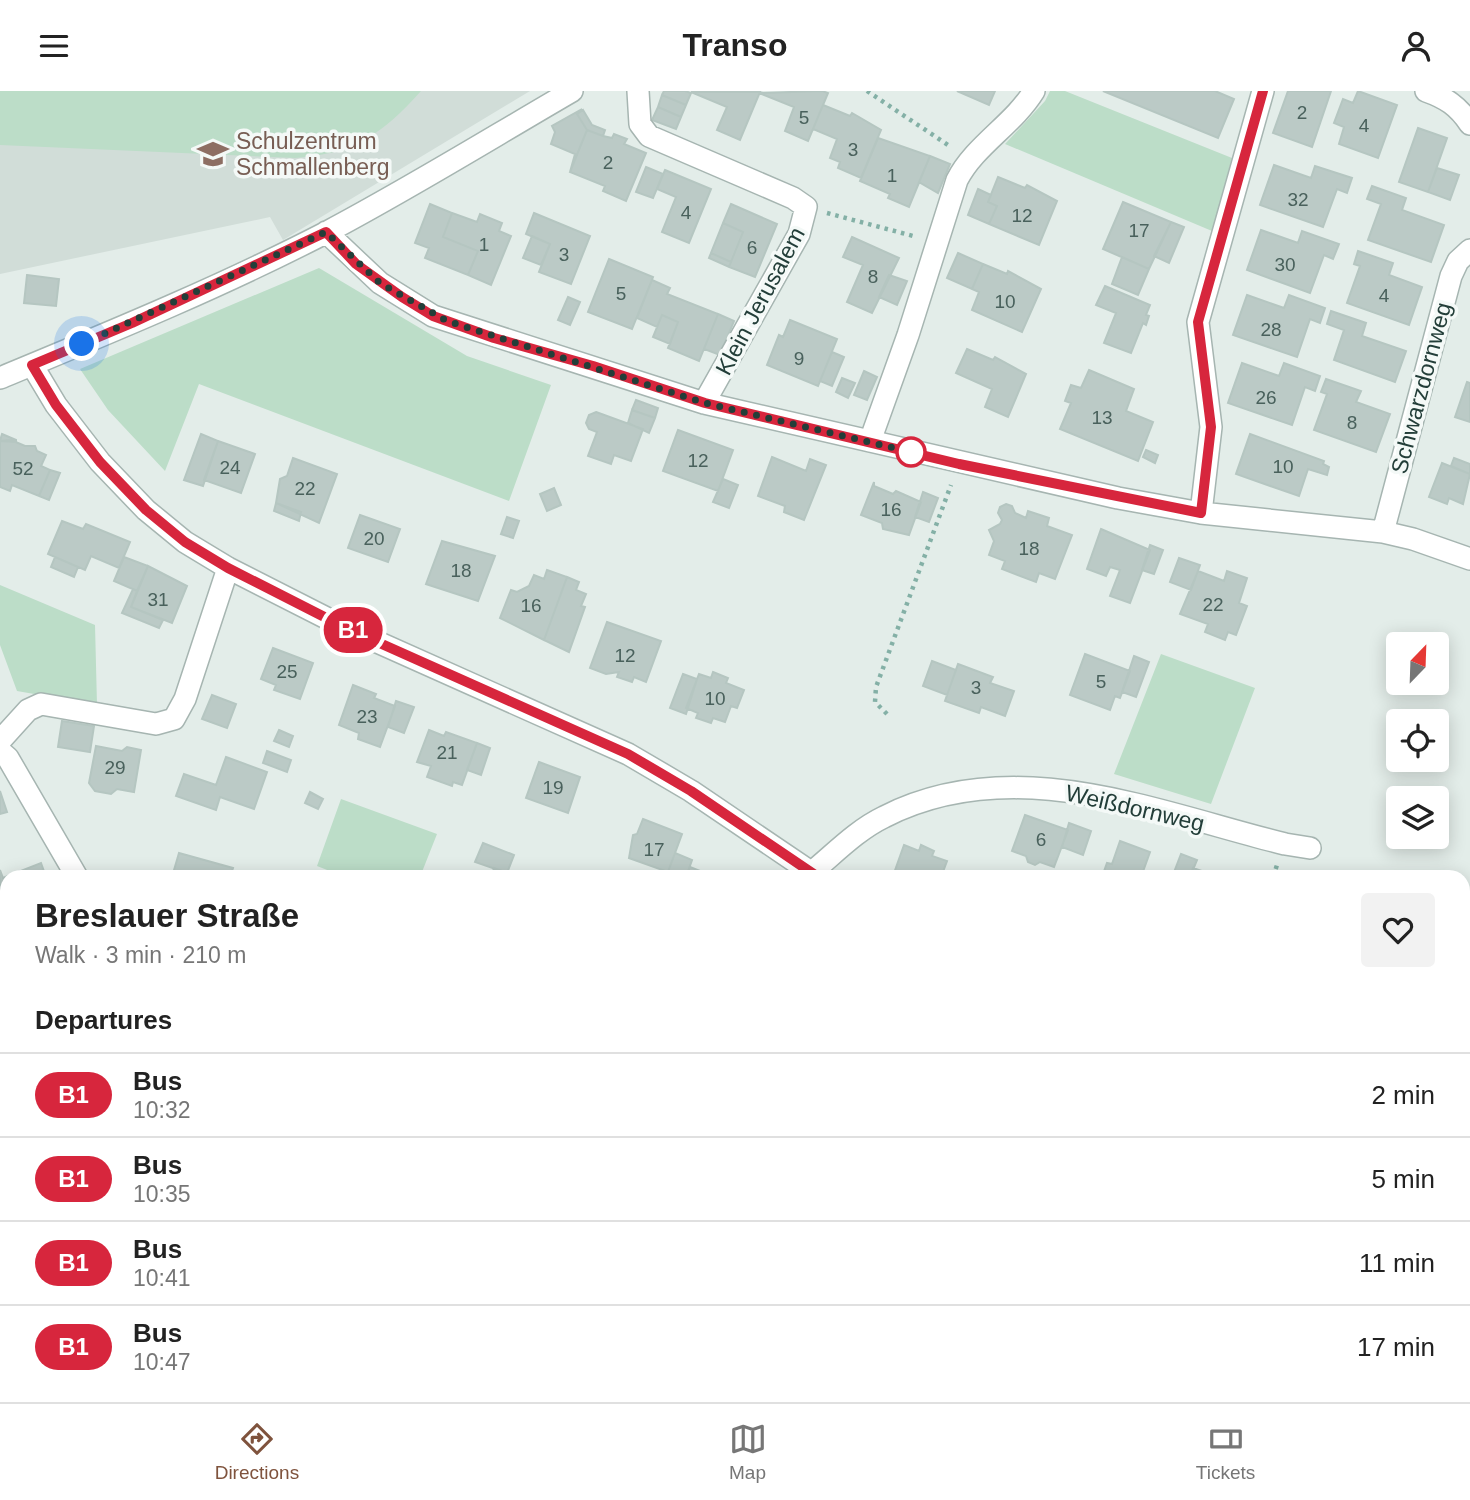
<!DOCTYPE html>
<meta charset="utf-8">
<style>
:root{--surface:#fff;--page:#f2f2f2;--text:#222;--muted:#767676;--line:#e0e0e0;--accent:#7f533d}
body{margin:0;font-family:Helvetica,sans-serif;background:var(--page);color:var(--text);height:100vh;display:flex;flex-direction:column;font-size:26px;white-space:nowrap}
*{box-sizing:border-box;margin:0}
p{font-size:23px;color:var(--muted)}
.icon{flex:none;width:38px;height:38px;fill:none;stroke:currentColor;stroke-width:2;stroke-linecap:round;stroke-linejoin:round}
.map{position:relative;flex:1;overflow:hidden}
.side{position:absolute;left:0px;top:779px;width:1470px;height:534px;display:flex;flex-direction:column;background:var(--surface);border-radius:21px 21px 0 0;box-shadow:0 4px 18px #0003}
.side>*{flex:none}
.badge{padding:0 14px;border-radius:23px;font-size:24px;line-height:46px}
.needle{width:46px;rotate:23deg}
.tools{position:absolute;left:1386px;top:541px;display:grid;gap:14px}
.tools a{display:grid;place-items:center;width:63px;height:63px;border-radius:7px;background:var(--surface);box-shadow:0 4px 18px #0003;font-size:35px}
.you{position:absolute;width:35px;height:35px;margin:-18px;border:5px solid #fff;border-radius:50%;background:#1a73e8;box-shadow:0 0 0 10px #1a73e833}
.map>.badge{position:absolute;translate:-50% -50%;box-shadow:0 0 0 4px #fff}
h2{padding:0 35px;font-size:26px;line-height:63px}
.round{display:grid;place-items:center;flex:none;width:74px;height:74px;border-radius:7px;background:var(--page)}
.summary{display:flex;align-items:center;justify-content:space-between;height:119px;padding:0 35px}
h1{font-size:33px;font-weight:800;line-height:52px}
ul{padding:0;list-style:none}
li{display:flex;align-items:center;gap:21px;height:84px;padding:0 35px;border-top:2px solid var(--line)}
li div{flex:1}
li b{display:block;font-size:26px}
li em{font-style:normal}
li .badge{min-width:77px;font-weight:700;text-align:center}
header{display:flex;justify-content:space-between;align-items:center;height:91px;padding:0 35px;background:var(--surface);font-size:32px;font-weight:800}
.menu{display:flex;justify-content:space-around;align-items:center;height:98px;border-top:2px solid var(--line);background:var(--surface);font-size:19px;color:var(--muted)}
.menu a{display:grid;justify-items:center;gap:4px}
.menu .active{color:var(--accent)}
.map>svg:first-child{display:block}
</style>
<header><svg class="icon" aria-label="menu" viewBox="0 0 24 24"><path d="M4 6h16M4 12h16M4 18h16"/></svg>Transo<svg class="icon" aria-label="person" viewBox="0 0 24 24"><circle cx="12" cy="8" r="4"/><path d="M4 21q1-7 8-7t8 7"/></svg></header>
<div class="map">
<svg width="1470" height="1311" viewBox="0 0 1470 1311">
<rect width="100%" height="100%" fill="#e3ede9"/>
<path fill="#d1ddd8" d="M0,0H530L283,149L270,126L0,183Z"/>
<path fill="#bcddc8" d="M0,0H421C383,43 353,63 295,67L0,54Z
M1050,0H1065L1232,67L1212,140L1005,53L1045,10Z
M319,177L467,265L551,294L509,410L199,293L165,380L108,319L80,278Z
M0,494L95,534L97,614L17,600L0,554Z
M1161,563L1255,597L1211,713L1114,683Z
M341,708L437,743L420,786H345L317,775Z
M1463,866L1470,867V1311H1096L1098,1306H1463Z
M7,875V974H0V877Z
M7,1003V1092L0,1094V1004Z"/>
<path fill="#bbcac6" stroke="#b5c6c1" stroke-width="2" d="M664,0H685L691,2L686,14L662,4Z
M822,0L828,2L808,50L785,40L794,16L759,2Z
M957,0H995L989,14Z
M1103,0H1215L1234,8L1218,47Z
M1288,0H1331L1312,56L1273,42Z
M1358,0L1397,14L1378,67L1339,53L1344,36L1334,32L1343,8L1353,12Z
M691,1H760L740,49L717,39L727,16Z
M662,4L686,14L681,26L658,16Z
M823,14L850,25L852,22L881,39L861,87L838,77L840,71L830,67L837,48L813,38Z
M658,16L681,26L676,38L652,29Z
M582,18L577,23L587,39L570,81L575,63L551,53L555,41L552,35Z
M583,19L592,34L605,39L603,45L587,39L577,23Z
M1418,37L1447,47L1428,101L1399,91Z
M587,39L603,45L612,47L614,43L627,48L624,53L646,62L626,110L603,100L605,95L570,81Z
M878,47L930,65L909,116L888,107L890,103L860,90Z
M930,65L950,73L938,102L919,91Z
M1274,74L1311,87L1315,75L1352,87L1347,102L1337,98L1323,136L1260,114Z
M646,76L663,83L653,107L636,101Z
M1437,77L1459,84L1450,109L1428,101Z
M665,79L711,98L689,152L662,141L676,106L657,98Z
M998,86L1025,97L1027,94L1057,110L1039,154L989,133L997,115L988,111Z
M1372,95L1406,107L1402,119L1444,134L1431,171L1368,149L1381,113L1367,108Z
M978,98L991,104L988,111L997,115L989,133L968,124Z
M1123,111L1171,131L1149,178L1103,158Z
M430,113L452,122L443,146L478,160L468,184L425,167L429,157L415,152Z
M731,113L777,133L755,186L729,176L743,141L723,132Z
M452,122L477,131L480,123L502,132L499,140L511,145L491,194L468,184L478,160L443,146Z
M534,122L590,145L571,193L539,181L550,153L526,143Z
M1171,131L1184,136L1169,172L1154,165Z
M723,132L743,141L731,171L711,162Z
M1261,139L1298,152L1302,140L1339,153L1333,168L1324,164L1310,202L1247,179Z
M532,145L550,153L541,174L523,167Z
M852,146L899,167L872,222L847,211L863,174L843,166Z
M1358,160L1393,172L1389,184L1422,196L1409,234L1347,212L1360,175L1354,173Z
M711,162L731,171L729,176L709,167Z
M958,162L983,173L972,198L947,187Z
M1122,166L1149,178L1138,204L1112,193Z
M609,168L653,186L632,238L588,221Z
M983,173L1007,183L1008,180L1041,198L1022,241L972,219L979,201L972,198Z
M27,184L59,188L56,215L24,212Z
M889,184L907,190L897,214L879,206Z
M652,189L670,197L667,203L718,223L699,270L668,257L678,231L662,224L657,236L637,227Z
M1105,195L1150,214L1146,224L1149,225L1146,234L1143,232L1131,262L1104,252L1116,222L1096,214Z
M1247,204L1284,217L1289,204L1325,217L1320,232L1310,228L1297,266L1233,244Z
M568,206L580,211L570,234L558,229Z
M1331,220L1366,232L1362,245L1406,260L1395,291L1334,269L1344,239L1327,233Z
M718,223L734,230L720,264L704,258Z
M662,224L678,231L670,253L653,246Z
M790,229L837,248L818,295L767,274L779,244L783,246Z
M967,258L993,269L995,266L1026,283L1008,326L985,316L992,298L956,282Z
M832,261L844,266L832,295L820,290Z
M1242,272L1279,285L1284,272L1320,285L1315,300L1305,296L1292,334L1228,312Z
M1089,279L1134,298L1126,320L1153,331L1138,370L1060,338L1071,312L1065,310L1071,294L1081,297Z
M864,280L877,286L867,309L854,304Z
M842,287L855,292L848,307L836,301Z
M1326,288L1361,300L1356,311L1390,323L1376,361L1314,339L1327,303L1321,301Z
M1467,291L1470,292V331L1455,326Z
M636,309L658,317L655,327L632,319Z
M632,319L655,327L649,342L628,332Z
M596,321L643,338L631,370L614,364L611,373L588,365L597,341L589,338L586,332L589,324Z
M678,339L733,359L718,400L663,380Z
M2,343L16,349V351L0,350Z
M201,343L218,350L203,395L184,389Z
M1250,343L1324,370L1323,373L1329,376L1327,384L1308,378L1299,405L1236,383Z
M11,349L25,355H35L37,360L46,364L41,375L50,379L39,405L12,394L10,400L0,396V350Z
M218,350L255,363L241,402L204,389Z
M1146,359L1158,364L1155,372L1143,366Z
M772,366L806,380L810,368L826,374L804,429L784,421L785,415L758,405Z
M293,367L337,383L319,432L276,412L280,388L287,385Z
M1454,367L1470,373V383L1451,375Z
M1442,372L1470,383L1463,413L1449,407L1447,413L1429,406Z
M50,379L60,382L49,409L39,405Z
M723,388L738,394L729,417L713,411Z
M874,391V395L893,403L896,400L921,411L909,444L883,438L882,432L861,424Z
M554,397L561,414L547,420L540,403Z
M923,401L938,407L929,431L915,426Z
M276,412L301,421L299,430L274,420Z
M1006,413L1012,415L1015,422L1026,427L1028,420L1049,427L1047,435L1072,444L1055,488L1039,482L1036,491L1002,478L1005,470L989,464L994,450L989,439L1000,433L1002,429L998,422L1000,416Z
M360,424L400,438L388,471L348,457Z
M507,426L519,430L513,447L501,443Z
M62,430L83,438L86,433L130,451L119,477L91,465L85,479L48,463Z
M1101,438L1150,459L1130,512L1110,505L1120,479L1110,476L1106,485L1087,478Z
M442,450L495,465L478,510L426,493Z
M1150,454L1163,459L1154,483L1142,479Z
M55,466L78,476L74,486L51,476Z
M124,466L148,475L137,500L114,490Z
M1179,467L1200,474L1191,499L1170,491Z
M148,475L187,495L172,532L131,516Z
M547,479L567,486L544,549L500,527L511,499L517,501L529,495L534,484L544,488Z
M1198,480L1224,490L1227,480L1247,487L1239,512L1247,515L1236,544L1228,541L1225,549L1205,541L1208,533L1180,523Z
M567,486L579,491L576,499L586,503L581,515L585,516L569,561L544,549Z
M133,498L137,500L131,516L163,529L159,537L122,522Z
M607,531L661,550L646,591L634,586L632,591L617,586L619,581L606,583L590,577Z
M273,557L313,572L300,608L274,599L276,594L261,588Z
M1085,563L1130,580L1120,607L1115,605L1110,619L1070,604Z
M1134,565L1149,571L1136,606L1122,601Z
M932,570L956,579L947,604L923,595Z
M958,573L993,586L990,592L1014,600L1005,625L981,616L979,622L945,610Z
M713,581L728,587L726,592L744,599L737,617L731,615L725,631L713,627L711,632L696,627L698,622L686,617L699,583L711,587Z
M683,583L697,588L686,623L670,617Z
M353,594L376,603L374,607L395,615L380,656L358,648L359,642L339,634Z
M212,604L236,613L227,637L202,628Z
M396,610L414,616L404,642L388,636Z
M62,630L94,635L90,661L58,656Z
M279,639L293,645L289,656L274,650Z
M429,639L444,645L446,641L477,652L462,694L453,691L452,695L427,686L431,675L417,671Z
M477,652L490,657L481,684L467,679Z
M96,655L122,660L127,656L141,659L134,701L117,698L111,703L95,700L89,692Z
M267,660L291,669L287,681L263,672Z
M226,666L267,681L254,718L220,706L216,719L176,705L184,683L216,694Z
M539,671L580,686L568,722L526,707Z
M0,700L7,721L0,723Z
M310,701L323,708L318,718L305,712Z
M1025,724L1068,739L1054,776L1040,771L1035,774L1028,771L1026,765L1012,760Z
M643,728L682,743L668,781L629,767L633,744L637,743Z
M1069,732L1091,740L1083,764L1062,756Z
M1120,750L1150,761L1141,786H1102L1107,772L1112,773Z
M483,752L514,764L507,782L475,771Z
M904,754L919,760L921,754L934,760L932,765L947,770L941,786L893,785Z
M179,762L233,777L230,786H172Z
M675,762L692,769L686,786H666Z
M1181,763L1197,769L1190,786L1173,784Z
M41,772L46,786H7V827L0,830V779L3,787Z
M690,776L715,786H686Z
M494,777L510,783L511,786H491Z
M1193,777L1208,782L1212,786H1190Z
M7,827V835L1,841L4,849L0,854V830Z
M7,1133V1150L1,1151L0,1134Z
M7,1154V1183H5L4,1177L1,1178L0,1155Z
M4,1177L7,1220L0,1221V1178Z
M286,1306H296L311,1311H283Z
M589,1306H656L653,1311H601Z
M782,1306H821L819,1311H779Z"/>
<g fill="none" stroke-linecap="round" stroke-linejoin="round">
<defs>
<path id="minor" d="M638,0L640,33L649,45L793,107L806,116L799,143L704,312
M1426,0C1446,7 1458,15 1470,33
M326,141L380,192L433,225L704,312L1118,407L1201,422L1383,441L1413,448L1470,468
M32,274L56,314L100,371L146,419L185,451L228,477L346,537L628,663L691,700L818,786
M0,287C111,241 223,195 329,140C412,96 491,47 572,0
M870,350L908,244L957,89C975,54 1013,34 1034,0
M1201,422L1211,336L1198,231L1263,0
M1383,441L1451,185L1458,170L1470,159
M0,650L28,619L41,613L156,633L174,628L185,608L228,477
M0,660L8,667L77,786
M812,781C835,762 857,739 884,726C1013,660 1156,721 1285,753L1310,757
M0,990L7,991
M0,1283L7,1284
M75,1306L92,1311
M503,1306L514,1311
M209,1311L212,1306
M1061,1311V1306"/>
</defs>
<use href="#minor" stroke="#a6b5b1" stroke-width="24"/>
<path stroke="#84b0a6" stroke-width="4.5" stroke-dasharray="3.5 5" stroke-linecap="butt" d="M867,0L951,56
M827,122L917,146
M887,623L875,611L876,596L951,394
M1273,786L1277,774
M0,1102L7,1101
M873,1306L884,1311"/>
<use href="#minor" stroke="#fff" stroke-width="21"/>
</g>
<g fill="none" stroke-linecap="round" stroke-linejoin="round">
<defs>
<path id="line" d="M818,786L691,700L628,663L346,537L228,477L185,451L146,419L100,371L56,314L32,274L132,232L326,141L356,173L402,206L433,225L494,247L593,275L705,312L959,373L1201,422L1211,336L1198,231L1263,0"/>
</defs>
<use href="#line" stroke="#fff" stroke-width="16"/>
<use href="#line" stroke="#d7263d" stroke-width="10"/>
<path stroke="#233e39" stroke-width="7" stroke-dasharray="0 12.6" d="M82,253L326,141L380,192L447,230L705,312L911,361"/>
</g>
<defs>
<symbol id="school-bare" viewBox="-9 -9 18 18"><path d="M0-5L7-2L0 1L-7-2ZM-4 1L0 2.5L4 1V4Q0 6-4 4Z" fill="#8d6e63" stroke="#f4f9f7" stroke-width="2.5" paint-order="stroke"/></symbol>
</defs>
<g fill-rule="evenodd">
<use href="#school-bare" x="191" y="41" width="44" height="44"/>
</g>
<circle fill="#fff" stroke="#d7263d" stroke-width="3.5" cx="911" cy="361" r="14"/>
<g text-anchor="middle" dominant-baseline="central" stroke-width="7" stroke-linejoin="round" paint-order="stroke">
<g font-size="19" fill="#49615c">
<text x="1302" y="21">2</text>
<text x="804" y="26">5</text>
<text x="1364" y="34">4</text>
<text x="853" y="58">3</text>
<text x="608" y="71">2</text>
<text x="892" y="84">1</text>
<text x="1298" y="108">32</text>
<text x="686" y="121">4</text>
<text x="1022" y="124">12</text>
<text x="1139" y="139">17</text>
<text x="484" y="153">1</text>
<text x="752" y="156">6</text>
<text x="564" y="163">3</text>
<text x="1285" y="173">30</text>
<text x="873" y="185">8</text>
<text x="621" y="202">5</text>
<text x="1384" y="204">4</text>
<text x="1005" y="210">10</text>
<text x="1271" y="238">28</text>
<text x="799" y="267">9</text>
<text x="1266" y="306">26</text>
<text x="1102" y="326">13</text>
<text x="1352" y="331">8</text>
<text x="698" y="369">12</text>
<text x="1283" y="375">10</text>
<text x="230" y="376">24</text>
<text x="23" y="377">52</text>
<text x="305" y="397">22</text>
<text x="891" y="418">16</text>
<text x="374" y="447">20</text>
<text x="1029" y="457">18</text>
<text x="461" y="479">18</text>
<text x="158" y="508">31</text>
<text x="1213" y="513">22</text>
<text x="531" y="514">16</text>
<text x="625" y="564">12</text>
<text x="287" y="580">25</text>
<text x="1101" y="590">5</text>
<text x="976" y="596">3</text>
<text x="715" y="607">10</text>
<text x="367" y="625">23</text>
<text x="447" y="661">21</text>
<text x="115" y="676">29</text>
<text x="553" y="696">19</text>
<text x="1041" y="748">6</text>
<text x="654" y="758">17</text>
</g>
<g font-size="23" fill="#785e54" stroke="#f4f9f7" text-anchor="start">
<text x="236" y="50">Schulzentrum<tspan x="236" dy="26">Schmallenberg</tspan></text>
</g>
<g font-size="23" fill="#233e39" stroke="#f4f9f7">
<text transform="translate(760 210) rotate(-62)">Klein Jerusalem</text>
<text transform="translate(1421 297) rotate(-75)">Schwarzdornweg</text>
<text transform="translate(1135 717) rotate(13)">Weißdornweg</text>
</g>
</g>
</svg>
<div class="tools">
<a><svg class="needle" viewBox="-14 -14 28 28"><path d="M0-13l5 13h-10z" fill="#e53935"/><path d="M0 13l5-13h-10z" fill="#767676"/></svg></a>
<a><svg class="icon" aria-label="locate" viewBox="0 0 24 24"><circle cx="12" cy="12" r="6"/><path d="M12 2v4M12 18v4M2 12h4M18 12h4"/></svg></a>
<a><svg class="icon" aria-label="layers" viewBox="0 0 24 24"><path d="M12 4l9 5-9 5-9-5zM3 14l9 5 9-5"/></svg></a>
</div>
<div class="you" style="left:82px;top:253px"></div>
<b class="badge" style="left:353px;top:539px;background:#d7263d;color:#fff">B1</b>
<section class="side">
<div class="summary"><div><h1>Breslauer Straße</h1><p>Walk · 3 min · 210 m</p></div><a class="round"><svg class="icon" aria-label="heart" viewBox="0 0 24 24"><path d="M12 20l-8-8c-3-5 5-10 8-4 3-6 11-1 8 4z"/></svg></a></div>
<h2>Departures</h2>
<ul>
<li><span class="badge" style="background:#d7263d;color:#fff">B1</span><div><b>Bus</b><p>10:32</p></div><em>2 min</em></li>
<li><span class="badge" style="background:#d7263d;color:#fff">B1</span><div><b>Bus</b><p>10:35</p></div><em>5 min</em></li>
<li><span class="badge" style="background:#d7263d;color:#fff">B1</span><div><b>Bus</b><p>10:41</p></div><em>11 min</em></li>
<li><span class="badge" style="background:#d7263d;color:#fff">B1</span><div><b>Bus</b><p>10:47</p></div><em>17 min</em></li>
</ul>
</section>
</div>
<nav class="menu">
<a class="active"><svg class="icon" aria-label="directions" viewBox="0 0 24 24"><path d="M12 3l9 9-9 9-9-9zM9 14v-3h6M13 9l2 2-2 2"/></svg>Directions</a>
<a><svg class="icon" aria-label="map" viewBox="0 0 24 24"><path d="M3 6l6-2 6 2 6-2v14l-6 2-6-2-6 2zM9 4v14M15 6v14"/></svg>Map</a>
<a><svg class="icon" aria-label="tickets" viewBox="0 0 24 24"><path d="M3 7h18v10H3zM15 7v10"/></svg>Tickets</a>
</nav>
